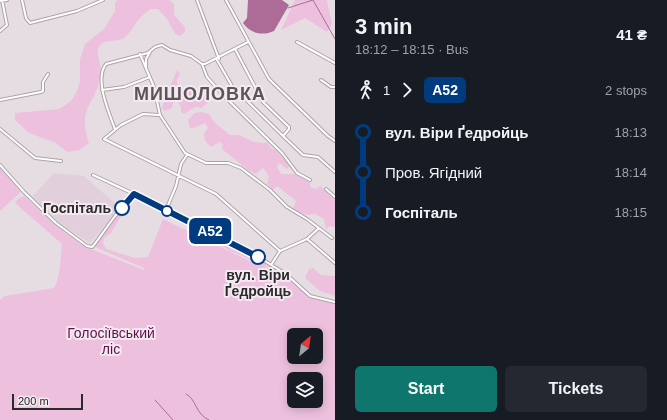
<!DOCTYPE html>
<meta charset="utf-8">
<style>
:root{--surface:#171b24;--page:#242831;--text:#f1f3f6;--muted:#9ea1a6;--accent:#0f766e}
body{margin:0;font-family:Helvetica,sans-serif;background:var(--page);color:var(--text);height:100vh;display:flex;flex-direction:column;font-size:15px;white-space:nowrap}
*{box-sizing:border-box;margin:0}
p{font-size:13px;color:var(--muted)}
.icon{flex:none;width:22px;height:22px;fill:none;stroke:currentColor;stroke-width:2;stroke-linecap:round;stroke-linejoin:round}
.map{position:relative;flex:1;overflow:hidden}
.details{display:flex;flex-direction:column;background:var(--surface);width:332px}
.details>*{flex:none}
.badge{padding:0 8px;border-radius:6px;font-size:14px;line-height:26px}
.needle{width:26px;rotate:29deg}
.tools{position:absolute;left:287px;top:328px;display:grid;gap:8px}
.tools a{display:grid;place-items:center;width:36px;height:36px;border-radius:6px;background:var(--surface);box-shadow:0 2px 10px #0003;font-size:20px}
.scale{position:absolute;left:12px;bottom:10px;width:71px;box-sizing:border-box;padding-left:4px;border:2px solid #2c282b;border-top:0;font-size:11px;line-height:14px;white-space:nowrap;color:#2c282b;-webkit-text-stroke:3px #f3eaf0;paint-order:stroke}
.map>.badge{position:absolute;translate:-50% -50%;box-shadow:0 0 0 2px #fff}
.legs{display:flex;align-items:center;gap:6px;height:44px;padding:0 20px;font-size:13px}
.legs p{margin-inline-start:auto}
.summary{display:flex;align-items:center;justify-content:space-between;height:68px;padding:0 20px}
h1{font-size:22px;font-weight:800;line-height:30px}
.primary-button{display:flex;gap:8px;margin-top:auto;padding:8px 20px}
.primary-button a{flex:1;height:46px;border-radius:6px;background:var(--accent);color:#fff;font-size:16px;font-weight:800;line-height:46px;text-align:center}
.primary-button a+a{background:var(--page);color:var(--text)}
ul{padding:0 20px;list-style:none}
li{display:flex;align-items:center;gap:14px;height:40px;font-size:15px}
li i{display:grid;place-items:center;width:6px;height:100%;margin:0 5px;background:currentColor}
li i::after{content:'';width:10px;height:10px;margin:-5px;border:3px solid;border-radius:50%;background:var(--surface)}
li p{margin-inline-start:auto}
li:first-child i{background:linear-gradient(#0000 50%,currentColor 0)}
li:last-child i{background:linear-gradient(currentColor 50%,#0000 0)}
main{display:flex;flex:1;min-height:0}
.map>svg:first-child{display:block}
</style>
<main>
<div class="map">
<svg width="335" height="420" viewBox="0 0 335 420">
<rect width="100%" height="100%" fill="#e6dde3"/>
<path fill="#e1d0db" d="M54,173L84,176L120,208L90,243L62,225L32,197Z"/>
<path fill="#edc1de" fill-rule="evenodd" d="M117,0H169L174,4V15L185,27V32L180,36L175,34L167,19L158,9H150C147,12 142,15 139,19C134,25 131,33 124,38C116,43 105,38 99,47C95,53 102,65 101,74C97,104 76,107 89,143L80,150L67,152L56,143L29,133L15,120V113L59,109L71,101L77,91L80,81V59L85,44L104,29L115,11V3Z
M295,0H327L332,24L327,32L305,18L281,30Z
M177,70L180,74L177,80L178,88L194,91L197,89L210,95L211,100L201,108L195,107L184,114L181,112V108L177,100L173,103L172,108L164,111L162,107L166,98L164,94L171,84Z
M201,112L209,114L215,123L230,135H239L254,142L265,143L267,142L272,149H275L290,166L287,169L279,163L277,167L281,174H294L310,182V187L316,189L320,186L335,200V227L330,226L326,229L324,219L315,214L307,215L293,209L296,201L277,186L273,190L267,184L269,176L263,168L256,174L248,170L222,149L223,145L220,142L211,147L205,141L204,134L208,128L205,123L194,128H190L188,120L195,113Z
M0,167L22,191L0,211Z
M24,196L55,225L83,246L144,270V268L95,247L113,220L133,199L129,212L120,218L111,233L104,238L103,243L106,249L135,258L148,257L163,219L258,265C246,254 217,250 212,235L267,265L265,269L269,265L286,276L312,298L335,304V420H0V300L5,296L54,288C61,277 60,257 62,244L15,203L18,199ZM294,335H316V357H294ZM294,379H316V401H294Z
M313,268L321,275L335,276V296L320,291L305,278L309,269Z"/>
<path fill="#ad6b98" d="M248,0H282L289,5L274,31C263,36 251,34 243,23L247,18Z"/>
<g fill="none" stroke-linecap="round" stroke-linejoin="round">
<path stroke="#ad6b98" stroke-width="1" d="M288,8L313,0L335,39
M186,394C196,398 195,414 209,420
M155,400L173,420"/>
<defs>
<path id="minor" d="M22,0L26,18L30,23L77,11L103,0
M197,0L219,59
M226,0L269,79L328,136L335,141
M0,1L7,0
M0,31L7,25L2,0
M297,42L335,63
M235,49L263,102L289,127V129L283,136L303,155L318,157L335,172
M140,54L154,87L160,115L185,153L206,163H228L241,168L270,190L287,207L307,219L332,238
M217,60L232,86L283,136
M202,64L207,77L225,97L282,153L297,173L310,180
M146,68V59L150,52
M321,80L331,87H335
M102,90L124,87L150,77
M0,100L41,92L43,91V82L48,74
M159,115L143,114L121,125L104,139L216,194L280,251
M0,129L35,158L61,161
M115,129C109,113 94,79 106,64L148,53L155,47L162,45L170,50L191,56L202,64H205L248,42
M0,165L24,192L56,223L87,246L92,247L94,245L115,216L135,194L255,255L286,274L310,296L335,302
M93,175L134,194
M326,189L335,197
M166,210L176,186L181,164L187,155
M307,239L335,263
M271,265L280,251L307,239L318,229"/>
</defs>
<use href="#minor" stroke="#aca3a8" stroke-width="4"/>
<use href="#minor" stroke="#fff" stroke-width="2"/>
</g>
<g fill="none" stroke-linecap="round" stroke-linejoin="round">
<defs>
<path id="line-1" d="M122,208L134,194L258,257"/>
</defs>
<use href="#line-1" stroke="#fff" stroke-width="9"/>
<use href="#line-1" stroke="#003b80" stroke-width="6"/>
</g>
<g fill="#fff" stroke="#003b80" stroke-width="2">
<circle cx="122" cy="208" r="7"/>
<circle cx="167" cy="211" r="5"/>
<circle cx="258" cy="257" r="7"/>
</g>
<g text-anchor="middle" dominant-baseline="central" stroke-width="4" stroke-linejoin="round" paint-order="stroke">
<g font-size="14" font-weight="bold" fill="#2c282b" stroke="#f3eaf0" text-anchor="end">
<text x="111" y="208">Госпіталь</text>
<text x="258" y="275" text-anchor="middle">вул. Віри<tspan x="258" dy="16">Ґедройць</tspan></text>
</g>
<g font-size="14" fill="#610f4e" stroke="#f3eaf0">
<text x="111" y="333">Голосіївський<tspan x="111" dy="16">ліс</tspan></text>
</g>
<g font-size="18" font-weight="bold" letter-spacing="1" fill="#5b5459" stroke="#f3eaf0">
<text x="200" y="94">МИШОЛОВКА</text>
</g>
</g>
</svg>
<div class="tools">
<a><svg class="needle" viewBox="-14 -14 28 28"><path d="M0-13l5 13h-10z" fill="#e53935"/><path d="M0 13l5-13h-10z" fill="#9ea1a6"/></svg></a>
<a><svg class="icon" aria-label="layers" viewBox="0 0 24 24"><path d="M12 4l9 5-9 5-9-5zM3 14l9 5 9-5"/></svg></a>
</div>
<div class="scale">200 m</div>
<b class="badge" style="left:210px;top:231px;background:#003b80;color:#fff">А52</b>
</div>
<section class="details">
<div class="summary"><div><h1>3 min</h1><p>18:12 – 18:15 · Bus</p></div><b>41 ₴</b></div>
<div class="legs"><svg class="icon" aria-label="walk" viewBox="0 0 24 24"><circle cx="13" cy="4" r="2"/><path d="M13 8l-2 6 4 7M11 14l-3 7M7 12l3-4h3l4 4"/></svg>1<svg class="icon" aria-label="forward" viewBox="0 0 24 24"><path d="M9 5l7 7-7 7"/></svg><b class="badge" style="background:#003b80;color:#fff">А52</b><p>2 stops</p></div>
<ul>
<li><i style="color:#003b80"></i><b>вул. Віри Ґедройць</b><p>18:13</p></li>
<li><i style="color:#003b80"></i><span>Пров. Ягідний</span><p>18:14</p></li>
<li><i style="color:#003b80"></i><b>Госпіталь</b><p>18:15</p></li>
</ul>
<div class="primary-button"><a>Start</a><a>Tickets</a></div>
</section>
</main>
